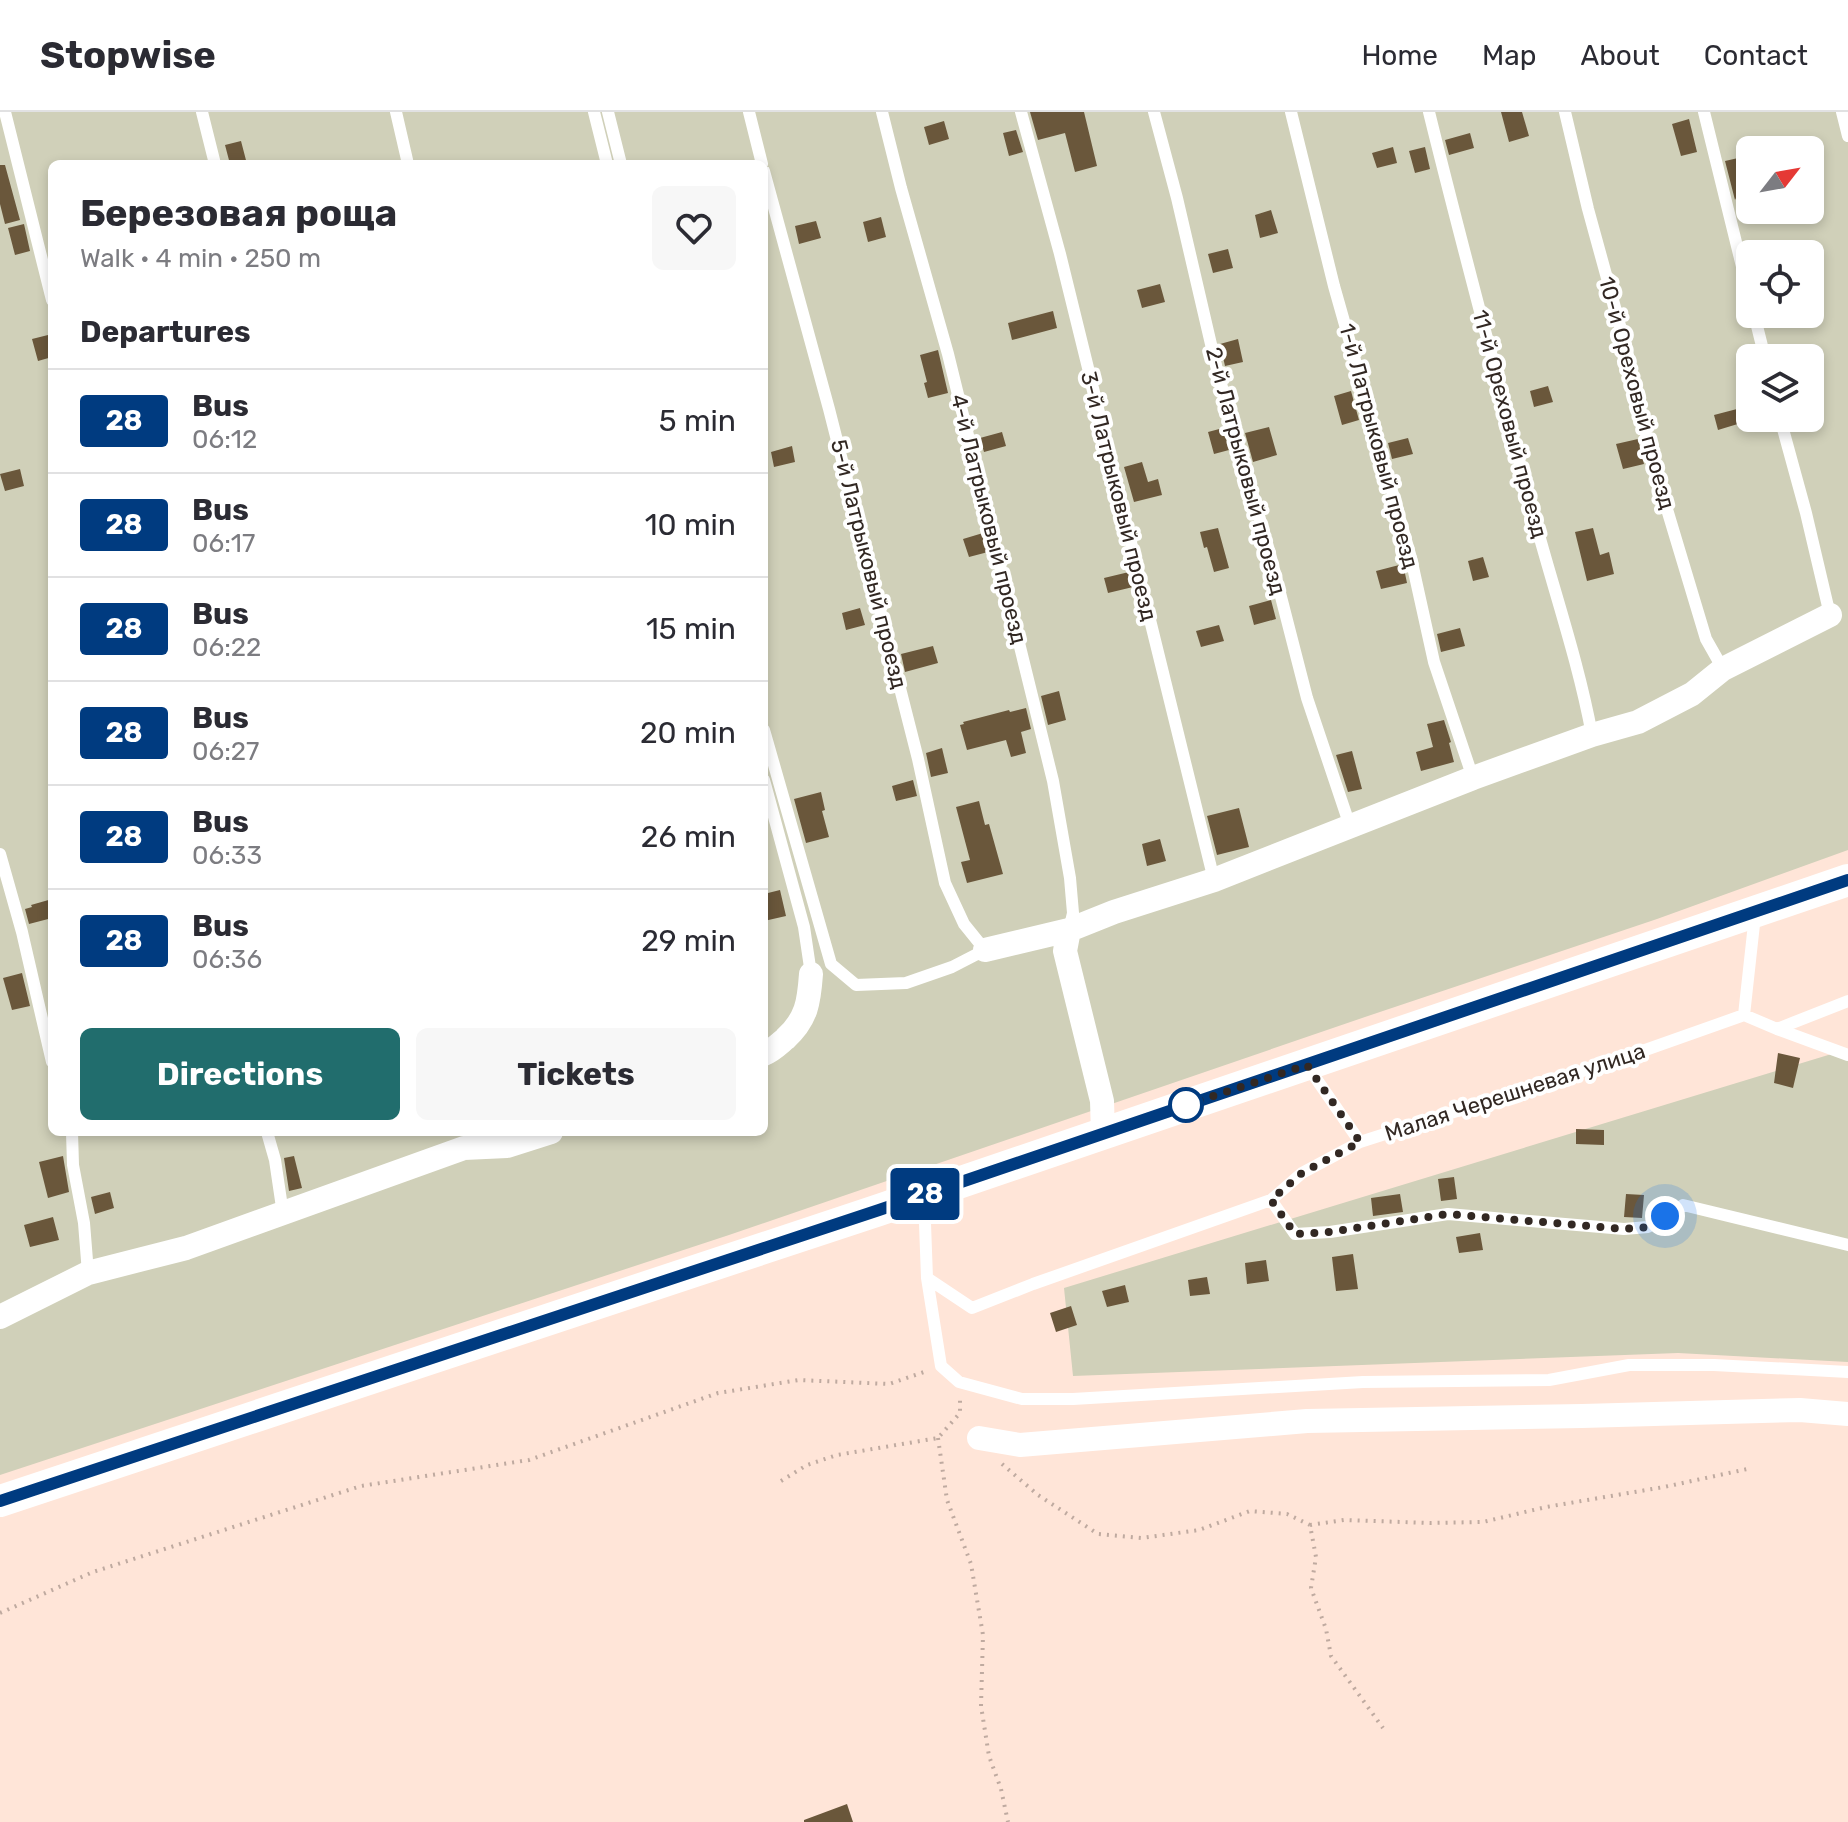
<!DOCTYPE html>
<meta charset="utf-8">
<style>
:root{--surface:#fff;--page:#f7f7f7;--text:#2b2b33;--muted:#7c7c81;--line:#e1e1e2;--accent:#216d6d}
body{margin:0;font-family:Rubik,sans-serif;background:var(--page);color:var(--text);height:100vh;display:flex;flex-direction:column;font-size:30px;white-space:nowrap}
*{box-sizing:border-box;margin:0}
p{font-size:26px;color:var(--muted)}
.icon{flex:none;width:44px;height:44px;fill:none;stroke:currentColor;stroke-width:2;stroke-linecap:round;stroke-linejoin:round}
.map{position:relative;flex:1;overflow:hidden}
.sheet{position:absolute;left:48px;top:48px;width:720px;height:976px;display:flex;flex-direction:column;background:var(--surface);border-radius:12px;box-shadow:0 4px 12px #0003}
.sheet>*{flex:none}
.badge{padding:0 16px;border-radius:6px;font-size:28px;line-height:52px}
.needle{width:52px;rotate:59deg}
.tools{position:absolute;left:1736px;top:24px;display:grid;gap:16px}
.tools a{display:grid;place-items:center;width:88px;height:88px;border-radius:12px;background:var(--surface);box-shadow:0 4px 12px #0003;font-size:40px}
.you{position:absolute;width:40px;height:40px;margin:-20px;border:6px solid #fff;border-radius:50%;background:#1a73e8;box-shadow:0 0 0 12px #1a73e833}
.map>.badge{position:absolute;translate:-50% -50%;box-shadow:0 0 0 4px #fff}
h2{padding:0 32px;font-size:30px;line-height:72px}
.round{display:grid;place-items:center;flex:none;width:84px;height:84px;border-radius:12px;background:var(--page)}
.summary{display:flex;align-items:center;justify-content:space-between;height:136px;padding:0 32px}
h1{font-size:38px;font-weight:700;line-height:60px}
.cta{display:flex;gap:16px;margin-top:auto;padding:16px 32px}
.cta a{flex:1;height:92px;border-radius:12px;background:var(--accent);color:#fff;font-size:32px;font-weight:700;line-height:92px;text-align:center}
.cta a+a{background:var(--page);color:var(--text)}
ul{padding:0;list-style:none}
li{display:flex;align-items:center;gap:24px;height:104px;padding:0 32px;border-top:2px solid var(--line)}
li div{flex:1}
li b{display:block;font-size:30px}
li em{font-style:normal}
li .badge{min-width:88px;font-weight:700;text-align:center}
header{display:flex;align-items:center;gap:48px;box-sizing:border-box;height:112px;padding:0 40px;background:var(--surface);border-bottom:2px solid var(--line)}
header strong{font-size:38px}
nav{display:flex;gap:44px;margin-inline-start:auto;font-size:28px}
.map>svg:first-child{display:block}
</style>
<header>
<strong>Stopwise</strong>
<nav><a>Home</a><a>Map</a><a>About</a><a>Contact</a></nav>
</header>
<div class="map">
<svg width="1848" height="1710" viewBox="0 0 1848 1710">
<rect width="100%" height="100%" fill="#ffe5d8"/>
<path fill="#d0d0b9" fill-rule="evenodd" d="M0,0H1848V738L1657,807L1365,905L729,1123L0,1363ZM1750,38H1810V98H1750ZM52,52H764V1020H52ZM1750,142H1810V202H1750ZM1750,246H1810V306H1750Z
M1848,937V1250L1678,1241L1073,1264L1064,1176Z"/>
<path fill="#6a573b" d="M1030,0H1084L1097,54L1075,60L1065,21L1038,28Z
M1501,0H1522L1529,24L1509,30Z
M1689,7L1697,40L1681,44L1672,12Z
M944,9L949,27L929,33L924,15Z
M1016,18L1023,40L1009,44L1003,21Z
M1470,21L1474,36L1449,43L1445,28Z
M241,29L247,52H230L225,33Z
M1393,35L1397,51L1377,56L1372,41Z
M1425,35L1430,57L1415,61L1409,39Z
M1747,44L1750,55V72L1742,74L1735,88L1725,49Z
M0,53H5L20,108L5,112L0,92Z
M1271,98L1278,121L1260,126L1255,103Z
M881,105L886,125L868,130L863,110Z
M816,109L821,126L799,132L795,114Z
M24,112L30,139L15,143L8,116Z
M1228,137L1233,156L1213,161L1208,142Z
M1160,172L1165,190L1142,196L1137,178Z
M1053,199L1057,216L1012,228L1008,211Z
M52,222V245L38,249L32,227Z
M1238,227L1243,250L1225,254L1220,232Z
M938,238L948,281L928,286L924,271L927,270L920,243Z
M1548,274L1553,290L1534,295L1530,279Z
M1351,279L1359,308L1342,313L1334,284Z
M1737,297L1741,311L1718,318L1714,303Z
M1269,315L1277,343L1253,350L1245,321Z
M1223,316L1229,338L1214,342L1208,320Z
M1002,320L1006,334L984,340L980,326Z
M1408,326L1413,342L1392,347L1388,331Z
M1638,327L1644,352L1623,357L1616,332Z
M792,334L795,350L774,355L771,340Z
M1142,350L1148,370L1158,367L1162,383L1134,390L1124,355Z
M20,357L24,374L5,379L0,362Z
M1218,416L1229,456L1214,460L1207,435L1204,436L1200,420Z
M1593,416L1600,443L1609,440L1614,462L1587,469L1575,420Z
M983,421L988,440L969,445L963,427Z
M1483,445L1489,465L1473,469L1468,449Z
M1403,452L1407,471L1381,477L1376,459Z
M1129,460L1133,475L1108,481L1104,466Z
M1271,488L1276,507L1254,513L1249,494Z
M860,496L865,513L846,518L842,501Z
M1219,513L1224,529L1201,535L1196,519Z
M1460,516L1465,534L1441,540L1437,522Z
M933,534L938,551L905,560L901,542Z
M1059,579L1066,608L1048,613L1041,584Z
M1026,596L1031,617L1021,620L1026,641L1011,645L1006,628L967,638L960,613L964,612L963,610L1009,598L1010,600Z
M1444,608L1451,630L1449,631L1454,650L1421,659L1416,640L1433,635L1427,612Z
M942,636L948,661L931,665L926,641Z
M1352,639L1362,677L1348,680L1336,643Z
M913,668L917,684L896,689L892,674Z
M821,680L825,698L822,699L829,725L806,731L794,687Z
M979,689L985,713L989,712L1003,762L967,771L961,750L970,748L956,695Z
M1239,696L1249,735L1217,743L1207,704Z
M1160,727L1166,749L1147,754L1142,732Z
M780,778L786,804L764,809V782Z
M52,787V806L29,812L25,797L32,795L31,793Z
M22,861L30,894L12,898L3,866Z
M1778,941L1800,946L1793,976L1774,971Z
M1576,1017L1604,1018V1033L1576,1032Z
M63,1044L69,1080L48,1086L39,1050Z
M294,1044L302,1076L289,1079L284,1046Z
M1454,1065L1457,1087L1441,1089L1438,1067Z
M110,1080L114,1096L95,1102L91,1085Z
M1400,1082L1403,1100L1373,1104L1371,1086Z
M1626,1082L1644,1083L1642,1106L1624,1105Z
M53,1105L59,1128L30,1135L24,1113Z
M1480,1121L1483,1138L1459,1141L1456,1125Z
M1353,1142L1358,1177L1336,1179L1332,1145Z
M1266,1148L1269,1169L1247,1172L1245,1151Z
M1207,1165L1210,1182L1190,1184L1188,1168Z
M1125,1173L1129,1190L1107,1195L1102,1179Z
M1071,1194L1077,1213L1056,1220L1050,1201Z
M847,1692L853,1710H804V1708Z"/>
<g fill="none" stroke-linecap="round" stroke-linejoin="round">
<path stroke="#bfaaa0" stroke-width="4" stroke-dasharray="2 6" stroke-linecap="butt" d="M938,1326L947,1388L971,1452L983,1523L981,1594L989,1644L1001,1677L1008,1710
M1002,1352L1038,1383L1098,1422L1142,1426L1199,1418L1250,1399L1287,1402L1310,1413L1316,1445L1311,1476L1326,1517L1331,1544L1383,1616
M781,1369L807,1353L837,1343L938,1326L960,1301V1284
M1310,1413L1344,1408L1431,1411L1483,1410L1546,1395L1664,1375L1752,1356
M0,1501L93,1460L361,1374L529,1348L718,1281L799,1268L889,1272L927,1259"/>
<path stroke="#fff" stroke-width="12" d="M5,0L52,188
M202,0L215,52
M396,0L408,52
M594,0L607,52
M608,0L621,52
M749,0L762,52
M882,0L901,76L948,242L1053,669L1070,766L1073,801L1069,818
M1021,0L1060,142L1214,768
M1154,0L1177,86L1217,258L1270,442L1307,586L1350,714
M1291,0L1334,174L1411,446L1434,550L1473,666
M1429,0C1463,138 1500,275 1536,412C1555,482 1579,552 1592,623
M1565,0L1588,97L1627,239L1651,344L1706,527L1723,557
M1704,0L1750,187
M1842,0L1848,24
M764,59L829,297L918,647L945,771L964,812L985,838L952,855L906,871L856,873L831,852L764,618
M1754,202L1765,246
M1780,306L1806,401L1830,503
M764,668L804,815L811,862
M0,742L22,820L52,950
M1744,903L1755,803
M1777,917L1848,943
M1308,955L1360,1030
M72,1020L73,1053L84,1111L88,1161
M267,1020L275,1048L283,1102
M924,1084L927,1166L941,1254L959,1270L1022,1287H1073L1363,1270L1549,1268L1629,1253H1714L1848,1260
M1271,1088L1295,1122L1330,1120L1448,1102L1624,1117L1648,1115L1683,1093L1848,1133
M927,1166L972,1196L1033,1172L1271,1088L1302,1061L1360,1030L1617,948L1744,903L1777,917L1848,889"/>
<path stroke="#fff" stroke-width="24" d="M1069,818L1065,839L1102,989L1103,1021
M985,838L1069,818L1114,800L1214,768L1473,666L1592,623L1638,610L1692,582L1723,557L1830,503
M764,942C772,939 778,933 785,927C807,907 809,890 811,862
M0,1205L88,1161L186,1136L464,1036L507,1034L551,1020
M979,1326L1020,1333L1307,1309L1582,1304L1800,1298L1848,1302"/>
<path stroke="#fff" stroke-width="32" d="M0,1389L879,1098L1848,768"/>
</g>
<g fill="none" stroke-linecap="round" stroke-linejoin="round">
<defs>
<path id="line" d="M0,1389L879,1098L1848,768"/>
</defs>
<use href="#line" stroke="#fff" stroke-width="18"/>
<use href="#line" stroke="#003b80" stroke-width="12"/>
<path stroke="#322823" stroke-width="8" stroke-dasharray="0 14.4" d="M1186,993L1307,953L1360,1030L1302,1061L1271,1088L1295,1122L1330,1120L1448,1102L1624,1117L1648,1115L1665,1104"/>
</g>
<circle fill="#fff" stroke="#003b80" stroke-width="4" cx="1186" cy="993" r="16"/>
<g text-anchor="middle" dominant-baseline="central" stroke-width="8" stroke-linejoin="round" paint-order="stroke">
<g font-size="22" fill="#322823" stroke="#fff">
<text transform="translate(1637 281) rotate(75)">10-й Ореховый проезд</text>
<text transform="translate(1510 312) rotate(75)">11-й Ореховый проезд</text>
<text transform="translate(1379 334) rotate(75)">1-й Латрыковый проезд</text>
<text transform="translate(1246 359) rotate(75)">2-й Латрыковый проезд</text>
<text transform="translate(1119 384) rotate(76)">3-й Латрыковый проезд</text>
<text transform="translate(989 407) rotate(76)">4-й Латрыковый проезд</text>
<text transform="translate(869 452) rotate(76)">5-й Латрыковый проезд</text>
<text transform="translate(1515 980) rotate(-18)">Малая Черешневая улица</text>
</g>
</g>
</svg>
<div class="tools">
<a><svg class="needle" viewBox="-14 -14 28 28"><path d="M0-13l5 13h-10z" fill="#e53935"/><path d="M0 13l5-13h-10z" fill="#7c7c81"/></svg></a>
<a><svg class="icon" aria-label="locate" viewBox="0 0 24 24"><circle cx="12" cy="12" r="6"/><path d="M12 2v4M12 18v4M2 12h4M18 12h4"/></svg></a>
<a><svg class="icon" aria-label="layers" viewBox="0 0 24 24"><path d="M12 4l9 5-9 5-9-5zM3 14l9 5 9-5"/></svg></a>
</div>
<div class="you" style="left:1665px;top:1104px"></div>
<b class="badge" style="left:925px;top:1082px;background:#003b80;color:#fff">28</b>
<section class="sheet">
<div class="summary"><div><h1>Березовая роща</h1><p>Walk · 4 min · 250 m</p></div><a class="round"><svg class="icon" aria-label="heart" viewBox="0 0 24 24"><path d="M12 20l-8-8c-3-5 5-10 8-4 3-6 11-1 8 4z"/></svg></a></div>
<h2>Departures</h2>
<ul>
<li><span class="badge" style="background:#003b80;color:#fff">28</span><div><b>Bus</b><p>06:12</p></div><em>5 min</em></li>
<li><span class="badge" style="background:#003b80;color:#fff">28</span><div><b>Bus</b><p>06:17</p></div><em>10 min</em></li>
<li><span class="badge" style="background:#003b80;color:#fff">28</span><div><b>Bus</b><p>06:22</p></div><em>15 min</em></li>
<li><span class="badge" style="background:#003b80;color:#fff">28</span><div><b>Bus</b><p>06:27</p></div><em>20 min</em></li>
<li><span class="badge" style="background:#003b80;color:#fff">28</span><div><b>Bus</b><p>06:33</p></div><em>26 min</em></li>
<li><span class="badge" style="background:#003b80;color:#fff">28</span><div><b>Bus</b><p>06:36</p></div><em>29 min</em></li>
</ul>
<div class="cta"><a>Directions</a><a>Tickets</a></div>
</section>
</div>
